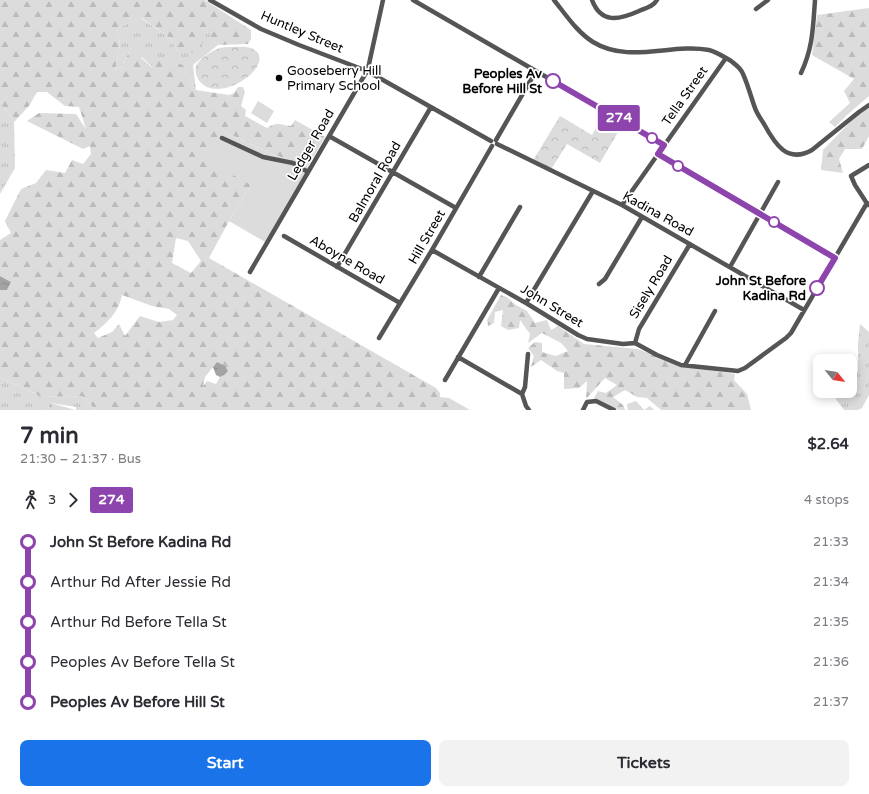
<!DOCTYPE html>
<meta charset="utf-8">
<style>
:root{--surface:#fff;--page:#f2f2f3;--text:#2b2b33;--muted:#7c7c81;--accent:#1a73e8}
body{margin:0;font-family:"Varela Round",sans-serif;background:var(--page);color:var(--text);height:100vh;display:flex;flex-direction:column;font-size:15px;white-space:nowrap}
*{box-sizing:border-box;margin:0}
p{font-size:13px;color:var(--muted)}
.icon{flex:none;width:22px;height:22px;fill:none;stroke:currentColor;stroke-width:2;stroke-linecap:round;stroke-linejoin:round}
.map{position:relative;height:410px;overflow:hidden}
.sheet{display:flex;flex-direction:column;background:var(--surface);flex:1}
.sheet>*{flex:none}
.badge{padding:0 8px;border-radius:3px;font-size:14px;line-height:26px}
.needle{width:26px;rotate:120deg}
.buttons{position:absolute;left:813px;top:354px;display:grid;gap:8px}
.buttons a{display:grid;place-items:center;width:44px;height:44px;border-radius:8px;background:var(--surface);box-shadow:0 2px 10px #0003;font-size:20px}
.map>.badge{position:absolute;translate:-50% -50%;box-shadow:0 0 0 2px #fff}
.legs{display:flex;align-items:center;gap:6px;height:44px;padding:0 20px;font-size:13px}
.legs p{margin-inline-start:auto}
.headline{display:flex;align-items:center;justify-content:space-between;height:68px;padding:0 20px}
h1{font-size:22px;font-weight:700;line-height:30px}
.primary-button{display:flex;gap:8px;margin-top:auto;padding:8px 20px}
.primary-button a{flex:1;height:46px;border-radius:8px;background:var(--accent);color:#fff;font-size:16px;font-weight:700;line-height:46px;text-align:center}
.primary-button a+a{background:var(--page);color:var(--text)}
ul{padding:0 20px;list-style:none}
li{display:flex;align-items:center;gap:14px;height:40px;font-size:15px}
li i{display:grid;place-items:center;width:6px;height:100%;margin:0 5px;background:currentColor}
li i::after{content:'';width:10px;height:10px;margin:-5px;border:3px solid;border-radius:50%;background:var(--surface)}
li p{margin-inline-start:auto}
li:first-child i{background:linear-gradient(#0000 50%,currentColor 0)}
li:last-child i{background:linear-gradient(currentColor 50%,#0000 0)}
.map>svg:first-child{display:block}
</style>
<div class="map">
<svg width="869" height="410" viewBox="0 0 869 410">
<defs>
<pattern id="grass-tufts" width="24" height="20" patternUnits="userSpaceOnUse"><rect width="24" height="20" fill="#dcdcdc"/><path d="M3 7l-1-3M5 7V3M7 7l1-3M15 17l-1-3M17 17v-4M19 17l1-3" fill="none" stroke="#bbb"/></pattern>
<pattern id="forest-firs" width="22" height="20" patternUnits="userSpaceOnUse"><rect width="22" height="20" fill="#dcdcdc"/><path d="M5 1l3.5 6h-7zM16 11l3.5 6h-7z" fill="#bbb"/></pattern>
<pattern id="park-crowns" width="20" height="18" patternUnits="userSpaceOnUse"><rect width="20" height="18" fill="#dcdcdc"/><path d="M2 6a3 3 0 1 1 6 0M12 15a3 3 0 1 1 6 0" fill="none" stroke="#bbb"/></pattern>
<pattern id="water-ripples" width="26" height="14" patternUnits="userSpaceOnUse"><rect width="26" height="14" fill="#a3a3a3"/><path d="M2 4q2-2 4 0t4 0M15 11q2-2 4 0t4 0" fill="none" stroke="#8b8b8b"/></pattern>
</defs>
<rect width="100%" height="100%" fill="#fff"/>
<path fill="url(#grass-tufts)" d="M141,18L170,38L179,54L206,29L218,45L193,65L196,90L183,65L153,67L131,48L121,68L115,71L120,44L117,28Z
M0,101L14,122L15,168L0,194Z
M860,324L869,332V395L862,408L858,410H844L835,398L841,391H850V380L858,371V344Z
M0,377L42,397L82,396L96,410H76V407L51,403L47,410H0Z"/>
<path fill="url(#forest-firs)" fill-rule="evenodd" d="M0,0H205L251,30V39L248,44L218,45L206,30L200,52L179,54L170,38L142,18L117,28L120,44L115,71L121,68L131,48L143,51L141,58L152,67L162,58L183,65L196,90L229,95L234,93L238,87H243L245,92L241,106L246,110L245,116L267,128C278,121 279,125 291,126L295,120L325,137L308,166L272,154L223,131L251,185L229,221L209,258L436,388L440,393V397L449,398L470,410H96L82,396L42,397L0,377V290H7L11,282L0,276V240L11,233L5,221L21,189L36,183L46,170L65,173L72,160L83,164L91,154L90,146L83,149L27,121L39,113L76,114L86,129L79,107L65,106L47,92H37L29,106L14,122L0,101ZM176,238L188,241L201,261L191,273L172,263ZM122,295L152,306L169,309L177,315L173,320L159,322L140,316L125,336L119,324L112,332L98,338L94,333C107,323 119,312 122,295ZM217,362L224,375L220,377L216,384L207,381L203,386L205,377Z
M869,8V96L847,115L835,127L829,122L850,103L844,91L854,79L812,55L817,15Z
M869,108V136L862,149H845L839,159L843,173L821,170L823,150L861,111Z
M501,295L507,297L516,305L527,311L535,323L547,320L551,330L558,326L584,344L638,349L679,365L735,374L734,380L747,394L751,410H661L647,398L637,397L625,390L613,397L623,405L625,410H619L594,398L598,391L606,393L617,385L605,378L586,399L587,381L579,388L564,389V373L557,371L541,360L531,367L534,356L528,348L535,342L542,343V352L556,356L568,351L561,343L542,333L528,343L530,334L520,320L519,328L508,330L501,326L503,310L495,312L494,323L488,326L487,320Z
M636,401L644,410L650,406L654,410H628L627,404Z
M51,403L75,410H47Z"/>
<path fill="url(#park-crowns)" d="M232,47C239,47 247,46 253,49C280,63 217,109 198,79C196,75 194,68 197,64C201,58 213,50 220,48C224,47 228,47 232,47Z
M606,111L624,122L600,163L567,144L550,171L532,162L560,116L592,135Z"/>
<path fill="#dcdcdc" d="M258,101L274,111L267,123L251,113Z
M223,131L272,154L311,167L267,243L229,221L251,185L208,161Z"/>
<path fill="url(#water-ripples)" d="M0,276L11,282L7,290H0Z
M217,362L225,366L228,371L224,375L220,377L216,375L213,367Z"/>
<g fill="none" stroke-linecap="round" stroke-linejoin="round">
<path stroke="#555" stroke-width="4.5" d="M210,0L261,29L299,45L367,71L491,141
M413,0L664,145
M554,0C566,15 577,32 593,42C629,64 671,43 709,50C717,52 724,57 731,61C736,65 741,68 743,74C748,85 751,97 755,108C757,114 761,119 764,124C775,144 787,164 812,150L859,112L869,105
M592,0C601,24 619,20 639,11C646,8 653,7 657,0
M756,9L768,0
M801,73C813,48 813,27 815,0
M329,136L456,208
M222,138L263,157L293,163L308,172
M496,140L536,71
M497,144L622,205L804,310
M658,155L835,258
M622,205L726,58
M868,205L855,185L851,176L869,165
M284,236L400,303
M432,250L526,303L578,335L587,339L623,344L635,343L657,355L681,365L738,371L745,368L786,338L791,333L867,203
M337,267L431,107
M730,267L778,182
M250,272L367,71L369,64L383,0
M479,277L520,207
M599,284L605,279L642,217
M526,303L593,191
M379,338L432,250L492,146
M635,343L639,329L690,244
M458,357L522,394L526,406L529,410
M685,365L715,311
M445,380L499,288
M522,394L525,387L528,354
M583,410L587,402L596,401L614,410"/>
</g>
<g fill="none" stroke-linecap="round" stroke-linejoin="round">
<defs>
<path id="line-1" d="M553,81L664,145L658,154L835,258L817,288"/>
</defs>
<use href="#line-1" stroke="#fff" stroke-width="9"/>
<use href="#line-1" stroke="#8e44ad" stroke-width="6"/>
</g>
<circle fill="#000" stroke="#fff" stroke-width="1.5" cx="279" cy="78" r="4"/>
<g fill="#fff" stroke="#8e44ad" stroke-width="2">
<circle cx="553" cy="81" r="7"/>
<circle cx="652" cy="138" r="5"/>
<circle cx="678" cy="166" r="5"/>
<circle cx="774" cy="222" r="5"/>
<circle cx="817" cy="288" r="7"/>
</g>
<g text-anchor="middle" dominant-baseline="central" stroke-width="3.5" stroke-linejoin="round" paint-order="stroke">
<g font-size="13" fill="#000" stroke="#fff">
<text transform="translate(302 32) rotate(23)">Huntley Street</text>
<text transform="translate(685 96) rotate(-55)">Tella Street</text>
<text transform="translate(311 145) rotate(-60)">Ledger Road</text>
<text transform="translate(375 182) rotate(-60)">Balmoral Road</text>
<text transform="translate(658 214) rotate(29)">Kadina Road</text>
<text transform="translate(427 237) rotate(-60)">Hill Street</text>
<text transform="translate(347 260) rotate(30)">Aboyne Road</text>
<text transform="translate(651 287) rotate(-59)">Sisely Road</text>
<text transform="translate(552 306) rotate(31)">John Street</text>
</g>
<g font-size="13" fill="#000" stroke="#fff" text-anchor="start">
<text x="287" y="71">Gooseberry Hill<tspan x="287" dy="15">Primary School</tspan></text>
</g>
<g font-size="13" font-weight="bold" fill="#000" stroke="#fff" text-anchor="end">
<text x="542" y="74">Peoples Av<tspan x="542" dy="15">Before Hill St</tspan></text>
<text x="806" y="281">John St Before<tspan x="806" dy="15">Kadina Rd</tspan></text>
</g>
</g>
</svg>
<div class="buttons">
<a><svg class="needle" viewBox="-14 -14 28 28"><path d="M0-13l5 13h-10z" fill="#e53935"/><path d="M0 13l5-13h-10z" fill="#7c7c81"/></svg></a>
</div>
<b class="badge" style="left:619px;top:118px;background:#8e44ad;color:#fff">274</b>
</div>
<section class="sheet">
<div class="headline"><div><h1>7 min</h1><p>21:30 – 21:37 · Bus</p></div><b>$2.64</b></div>
<div class="legs"><svg class="icon" aria-label="walk" viewBox="0 0 24 24"><circle cx="13" cy="4" r="2"/><path d="M13 8l-2 6 4 7M11 14l-3 7M7 12l3-4h3l4 4"/></svg>3<svg class="icon" aria-label="forward" viewBox="0 0 24 24"><path d="M9 5l7 7-7 7"/></svg><b class="badge" style="background:#8e44ad;color:#fff">274</b><p>4 stops</p></div>
<ul>
<li><i style="color:#8e44ad"></i><b>John St Before Kadina Rd</b><p>21:33</p></li>
<li><i style="color:#8e44ad"></i><span>Arthur Rd After Jessie Rd</span><p>21:34</p></li>
<li><i style="color:#8e44ad"></i><span>Arthur Rd Before Tella St</span><p>21:35</p></li>
<li><i style="color:#8e44ad"></i><span>Peoples Av Before Tella St</span><p>21:36</p></li>
<li><i style="color:#8e44ad"></i><b>Peoples Av Before Hill St</b><p>21:37</p></li>
</ul>
<div class="primary-button"><a>Start</a><a>Tickets</a></div>
</section>
